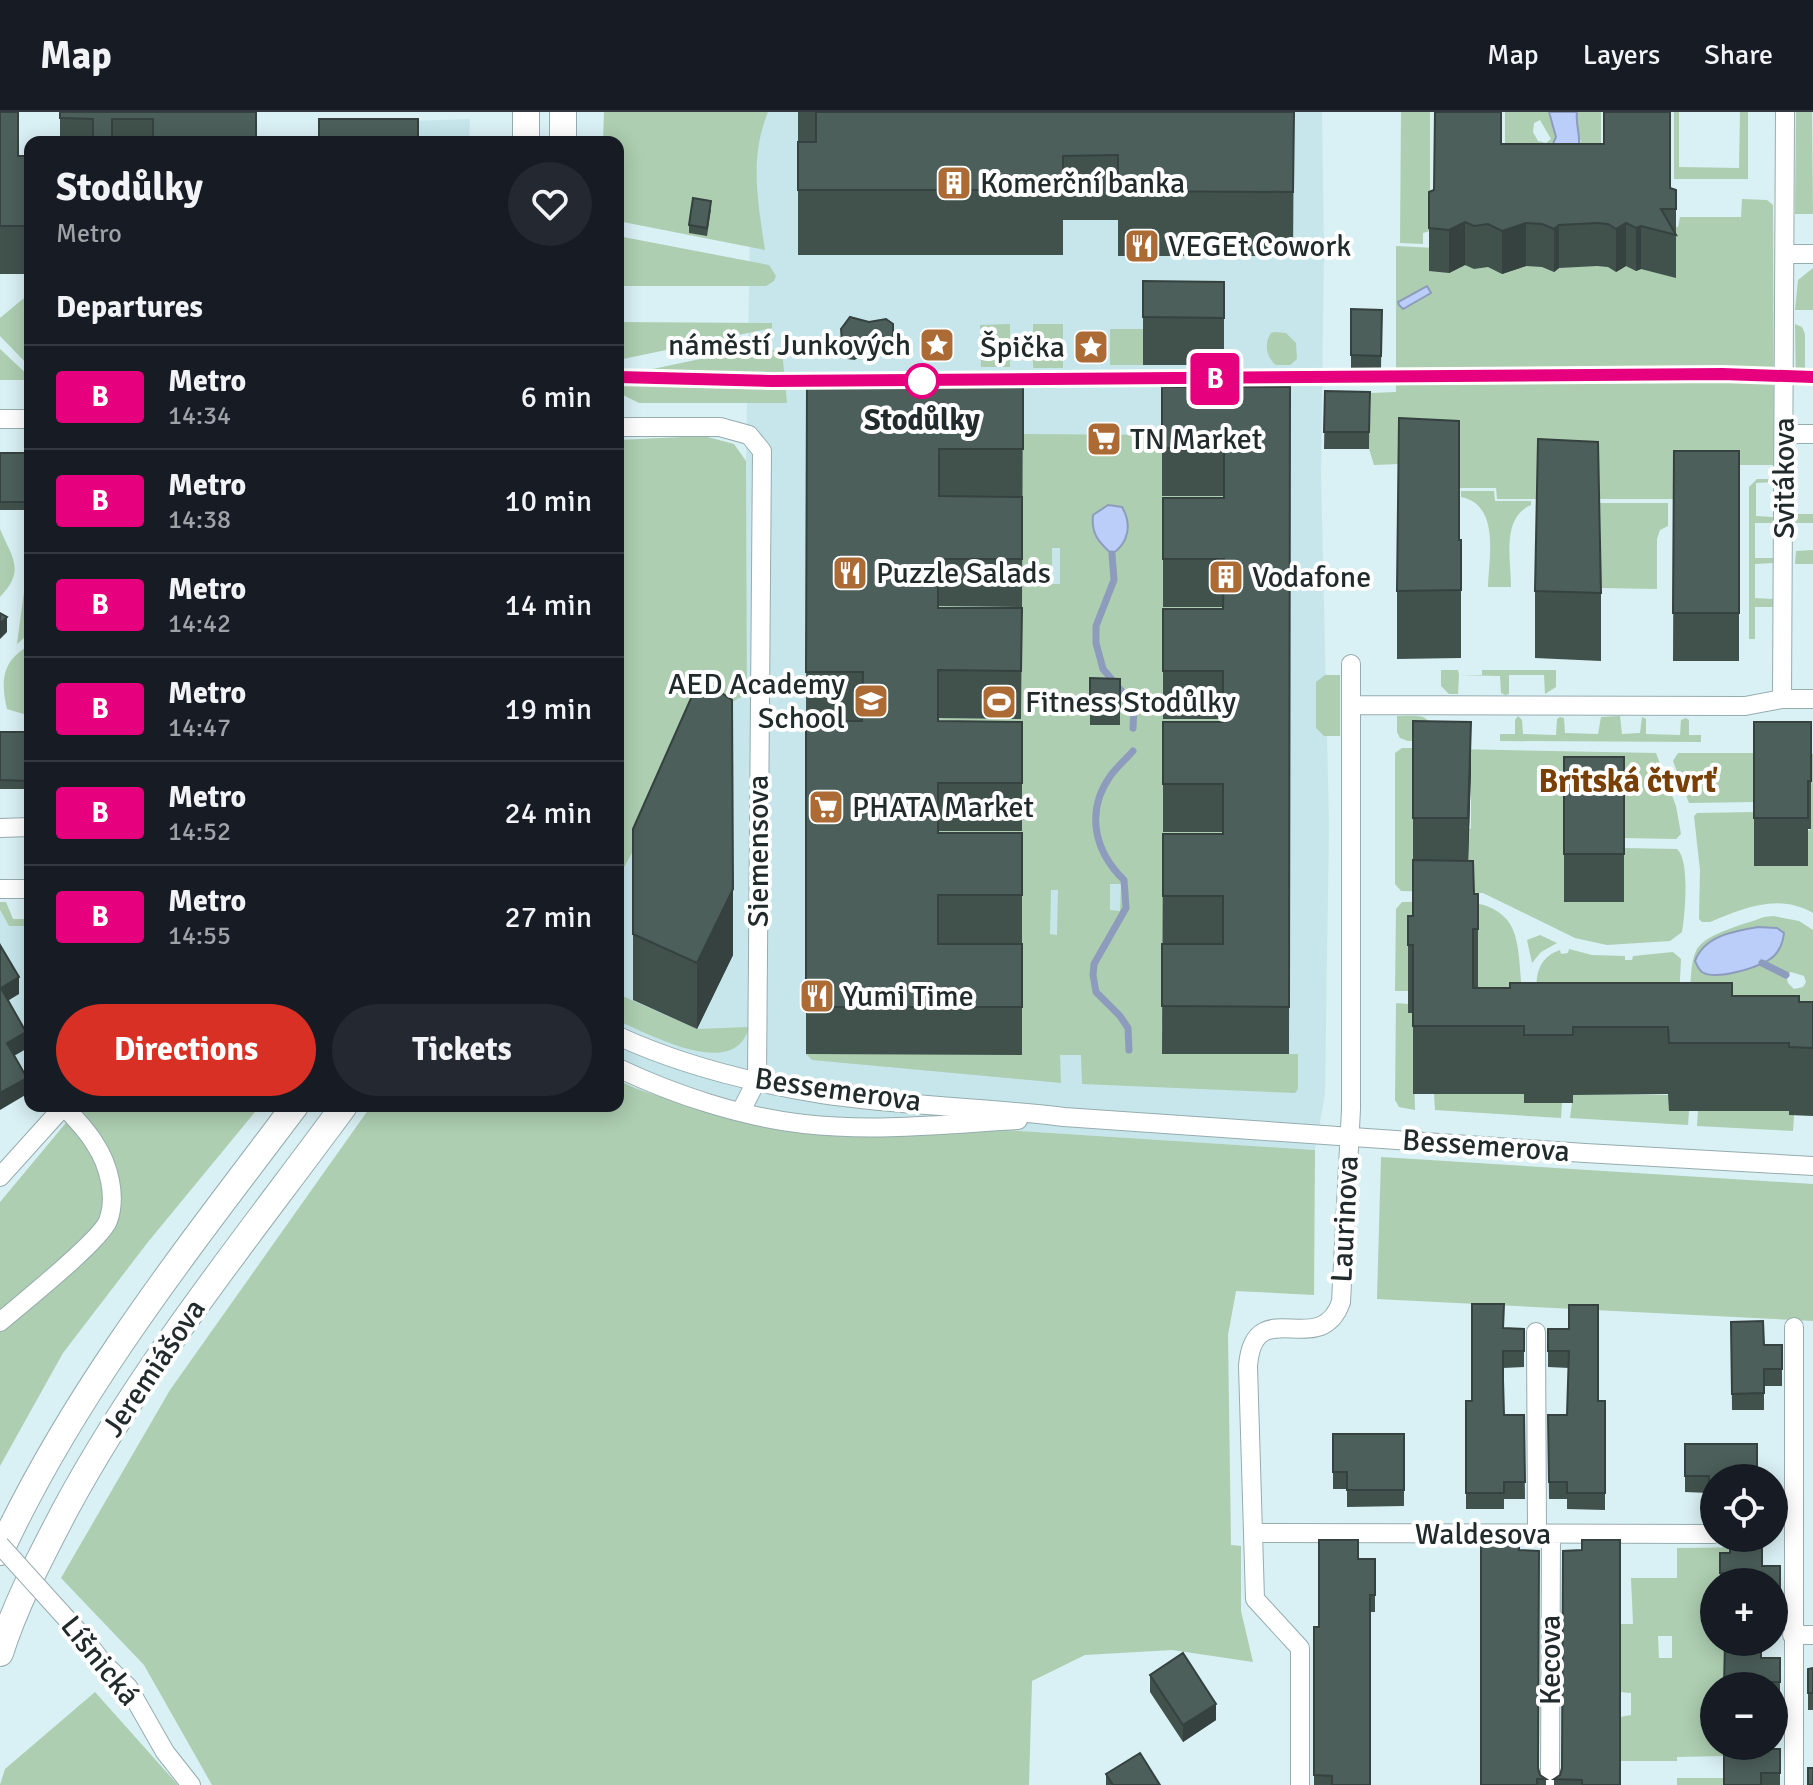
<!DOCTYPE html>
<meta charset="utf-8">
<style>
:root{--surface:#171b24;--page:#242831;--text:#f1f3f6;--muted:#9ea1a6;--line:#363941;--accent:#d93025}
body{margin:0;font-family:Signika,sans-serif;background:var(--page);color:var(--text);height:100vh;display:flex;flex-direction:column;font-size:30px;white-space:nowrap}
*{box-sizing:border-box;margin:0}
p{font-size:26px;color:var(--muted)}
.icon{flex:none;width:44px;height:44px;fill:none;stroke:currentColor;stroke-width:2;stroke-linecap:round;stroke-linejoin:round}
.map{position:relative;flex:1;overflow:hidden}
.drawer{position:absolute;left:24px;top:24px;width:600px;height:976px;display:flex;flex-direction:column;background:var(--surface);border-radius:16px;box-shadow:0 4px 20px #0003}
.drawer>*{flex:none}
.badge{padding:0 16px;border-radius:6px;font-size:28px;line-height:52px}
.fabs{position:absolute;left:1700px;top:1352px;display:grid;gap:16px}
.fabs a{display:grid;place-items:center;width:88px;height:88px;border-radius:50%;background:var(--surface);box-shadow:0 4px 20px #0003;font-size:40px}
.map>.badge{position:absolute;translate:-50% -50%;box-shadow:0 0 0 4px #fff}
h2{padding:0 32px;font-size:30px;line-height:72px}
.round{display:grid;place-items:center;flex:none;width:84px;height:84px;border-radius:42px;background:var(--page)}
.overview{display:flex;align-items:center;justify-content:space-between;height:136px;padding:0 32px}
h1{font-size:38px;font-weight:700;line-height:60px}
.action{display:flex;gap:16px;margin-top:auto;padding:16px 32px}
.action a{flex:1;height:92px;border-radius:48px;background:var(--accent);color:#fff;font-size:32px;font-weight:700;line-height:92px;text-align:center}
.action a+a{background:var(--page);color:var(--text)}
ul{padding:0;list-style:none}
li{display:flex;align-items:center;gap:24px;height:104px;padding:0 32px;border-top:2px solid var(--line)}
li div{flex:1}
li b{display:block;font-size:30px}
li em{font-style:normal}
li .badge{min-width:88px;font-weight:700;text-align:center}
header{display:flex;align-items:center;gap:48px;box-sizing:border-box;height:112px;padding:0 40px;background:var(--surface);border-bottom:2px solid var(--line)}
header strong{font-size:38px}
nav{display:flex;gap:44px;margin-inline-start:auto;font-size:28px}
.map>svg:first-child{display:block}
</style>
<header>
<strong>Map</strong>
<nav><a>Map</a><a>Layers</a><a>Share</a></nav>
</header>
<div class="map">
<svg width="1813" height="1673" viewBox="0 0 1813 1673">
<rect width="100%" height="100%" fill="#d9f0f4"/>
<path fill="#c6e6eb" d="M758,0H1322L1324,140L1321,362L1329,712L1325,982L1315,1038L990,1017L734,1008L637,977L618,934V768L705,605L747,582L746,349L750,121Z
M470,7L469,30H319V12Z
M0,798L9,814H30V981L0,998Z"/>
<path fill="#adceb1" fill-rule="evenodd" d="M604,0H768C749,46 758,90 765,138L618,109V30H603Z
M1401,0H1430V119L1423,121V132L1400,131Z
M1505,0H1549L1556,24L1551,36L1581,30L1576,18L1577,0H1601V71H1505ZM1540,8L1551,27L1546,31L1538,29L1533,20L1534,11Z
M1674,0H1679V55L1739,56L1740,0H1748V67H1674Z
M1796,0H1812L1813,102H1795Z
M1742,87L1767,88L1773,93L1774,353H1739V387H1497L1496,376H1439L1399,352L1374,353L1369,337L1371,281L1396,280V134L1435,136L1678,115L1680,105H1741Z
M618,124L769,153L776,164L774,169L766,174H621L620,167L618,166Z
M1813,156V198H1795L1798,168Z
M30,181V255L0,224V206Z
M618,210L772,211V216L618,248Z
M1010,212V255H981L980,213Z
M1033,212H1063V256H1033Z
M1795,212L1802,215L1805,222V269L1796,274Z
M1110,217H1143V253H1110Z
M1275,220L1286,221L1296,231L1297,247L1290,253H1276C1266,245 1264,231 1271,221Z
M0,237L30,265V268H0Z
M747,237L782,238L787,291H639L623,283L625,267L634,261Z
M1023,322L1162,323L1163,384H1224V434L1163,495H1223V545L1163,606L1223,607V631L1163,720H1223V770L1163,831L1223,832V880L1162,942H1298V977L1295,981L1082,972L1081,943H1060L1061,971L812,948L806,942H1022L938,880V831H1021L938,768V719H1021L938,657L939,494L1022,495L939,432V384H1022ZM1052,436H1060V472H1052ZM1110,772H1121L1120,799L1110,798ZM1051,778H1058L1057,823L1050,822Z
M704,324L734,332L746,349L747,582L705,605L618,767V328Z
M1757,367H1773V370L1756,371V404L1773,405V411H1755V446H1773V451L1755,452V486L1773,487V495H1755V527H1749V375Z
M1461,379H1494L1495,389H1531V393C1501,406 1511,447 1511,475H1488C1489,444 1500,393 1461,385Z
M1600,391H1668V414L1660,418L1657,427V477L1601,476Z
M1795,402H1813V452H1795L1796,439L1813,438V411H1795Z
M0,417C12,446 26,458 0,485Z
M30,435V521L17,532Z
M30,533V603H27L7,597C0,567 3,548 30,533Z
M1441,558H1458L1459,563H1482V558H1556V575L1545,582L1544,563H1509V582L1505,583L1501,581L1500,564L1459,563L1458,582H1449L1441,574Z
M1325,563H1340V624H1324L1316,616V570Z
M1397,604C1422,604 1432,600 1433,629H1408L1400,626L1397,620Z
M1518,604L1522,608L1523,622L1556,623L1557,607L1560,605L1564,606L1565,621L1598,622L1601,605L1620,604L1622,622L1640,621L1642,605L1646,607V622L1680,623L1681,608L1686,606L1689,608V623H1701V630L1500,629V622H1515V608Z
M1402,636H1436L1413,657L1414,754L1471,716V658L1454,637L1656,641L1676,694L1681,722L1676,727L1624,726L1564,693V789L1624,736L1677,737C1690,748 1685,802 1682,820L1670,829L1607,833L1575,826L1483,781L1401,779L1395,772V641Z
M1678,641H1766L1754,690L1689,691L1673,649Z
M1803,642H1813V801C1778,781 1744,796 1710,810H1702L1699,807L1700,758L1694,704L1697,701L1754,700V754L1811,717Z
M0,790H6L13,807H30V814H9L0,798Z
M1402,790C1439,790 1501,778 1515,823C1520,841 1520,862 1522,880L1473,947L1478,850L1408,879H1395L1396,797Z
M1773,804L1799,809L1813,818V904L1690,884C1691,870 1690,852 1696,839C1704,821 1747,812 1764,805ZM1746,817L1773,845C1753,856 1735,861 1712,862L1713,827ZM1791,860L1804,864L1806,870L1803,875L1794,877L1788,871L1786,863Z
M1540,823L1557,831L1541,840L1532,851L1527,828Z
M1569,837L1592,843L1625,844V848H1632L1633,844L1673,840L1681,847L1679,887L1537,881C1535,861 1540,845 1560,838L1561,842L1568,841Z
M618,882L697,917L749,915C735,970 650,922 618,909Z
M1396,891L1408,892L1413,901L1415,998L1399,995L1395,988Z
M618,968L637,977L734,1008L990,1017L1315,1038L1314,1183L1236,1179L1228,1223L1231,1433L1241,1434V1499L1253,1550L1172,1538L1085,1543L1032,1569L1029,1673H212L144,1553L61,1466L170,1278L371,994H618Z
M1434,982H1524L1525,991H1562L1561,1006L1435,998Z
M1573,982L1670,983L1689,999L1688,1013L1570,1006Z
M80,994H260L148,1130L63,1241L0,1354V1090Z
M1698,998H1789V1003H1794L1793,1019L1697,1014Z
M1381,1045L1813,1072V1209L1377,1187Z
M1761,1435L1720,1457V1470H1714V1530H1761L1725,1574H1714L1712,1601L1714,1602V1634H1761V1638H1725L1724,1644L1677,1645V1649H1620V1605L1631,1603V1581L1620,1580V1532L1564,1531V1512H1633L1631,1466H1677V1436ZM1658,1524H1672V1546H1659Z
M95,1580L178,1673H0L5,1657Z
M1677,1666H1724V1673H1677Z"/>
<path fill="#bbcdf9" stroke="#8d9cbc" stroke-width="2" d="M1549,0H1577C1575,13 1582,26 1578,37L1551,36L1556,25Z
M1427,174L1431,181L1403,197L1399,193L1398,190Z
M1108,393L1122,395C1132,412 1129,431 1112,442C1098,430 1091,421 1093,403Z
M1758,815L1777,816L1784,821C1783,830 1781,837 1774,844C1762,855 1716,869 1702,860C1698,857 1697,853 1695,849C1704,824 1734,819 1758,815Z"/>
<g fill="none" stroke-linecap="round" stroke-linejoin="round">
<path stroke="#8d9cbc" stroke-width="7" d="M1112,442L1114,468L1096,514V531L1103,557L1134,594L1133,616
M1762,851L1786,863
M1129,938L1128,916L1120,904L1096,880L1093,863L1094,852L1126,796L1124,768C1094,739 1085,699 1111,663C1117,655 1126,647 1133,639"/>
<defs>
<path id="street" d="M1785,142H1813
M0,307H30
M618,315H720L749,323L762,339L757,968L741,999
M1784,322H1813
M1782,587L1785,0
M1351,593L1745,594L1782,587H1813
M0,716L30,715
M0,777H30
M618,924C681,953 753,971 822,982C902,994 984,995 1064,1005L1585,1041L1813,1054
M618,956C675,983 742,1005 804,1012C875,1020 947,1012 1018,1008
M0,1065L64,994
M0,1210C21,1192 100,1129 108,1109C117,1085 109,1053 95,1032C87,1018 74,1006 64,994
M1536,1220L1537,1422
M1253,1421L1714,1422
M1792,1523H1813
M84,1526L102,1550L128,1575L165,1640L191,1673
M1300,1673V1536L1255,1487L1248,1254C1254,1179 1320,1250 1341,1190L1351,997V552
M1550,1673L1551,1422
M1794,1673V1215"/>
<path id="secondary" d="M526,30V0
M563,30V0
M0,1440C75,1278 188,1136 295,994
M0,1541C16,1491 41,1444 65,1398C143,1253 247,1126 344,994"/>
</defs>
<use href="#street" stroke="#96acaf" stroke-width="20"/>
<use href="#secondary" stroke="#96acaf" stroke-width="28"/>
<use href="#street" stroke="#fff" stroke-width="18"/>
<use href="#secondary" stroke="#fff" stroke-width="26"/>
<defs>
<path id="street-bridge" d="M0,1433L84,1526"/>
</defs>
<use href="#street-bridge" stroke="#96acaf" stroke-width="20" stroke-linecap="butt"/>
<use href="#street-bridge" stroke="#fff" stroke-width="18"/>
</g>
<path fill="#41524d" d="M0,0L18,44H30V162H0Z
M60,0H256V30H60Z
M798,0H1294L1293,144H1118V108H1063V143H798Z
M1501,32L1676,78V166L1641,157L1636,159L1626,154L1616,160L1608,155L1597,154L1559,156L1554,160L1542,155L1526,154L1502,162L1488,155L1474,157L1465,153L1449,161L1429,159V80L1434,78Z
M711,97L707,124L689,121V113Z
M1143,169L1224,170V253H1143Z
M1351,197L1382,198L1381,257H1351Z
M850,205L893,237L887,241L869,240L854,248L847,247L842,238L841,217Z
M807,273L1023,275L1022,495L938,494V496H1022L1021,607L938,606V609L1022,610V719H938V721H1022V831H938V832H1022V943L806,942V609H862L806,607Z
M1162,275H1290L1289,942H1162L1163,722H1223V720H1163V610H1223V607H1163V497H1223V495H1163V386H1224V384H1162Z
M1325,279L1370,280L1369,337H1324Z
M1674,339H1739V549H1673Z
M0,341H30V398H0Z
M1461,428V546L1397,547V479Z
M1535,479L1601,481V549L1535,546Z
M1090,566L1120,567V613H1090Z
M1413,609L1471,658L1468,749L1474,782H1478V876L1732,884L1799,890H1813V1004L1789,1003V999H1669L1668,982L1573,983V991H1524V982H1413V901H1408V804H1413Z
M1754,610H1811V717H1808V754H1754Z
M0,620H30V677H0Z
M1564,645H1624V790H1564Z
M633,717L733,843L697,917L633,888Z
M1731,1210L1764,1233H1782V1274H1764V1298H1732Z
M1504,1216L1524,1217V1255L1503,1256L1504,1303H1524L1525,1387H1504V1397H1466V1289H1472Z
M1548,1217H1569L1598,1289H1605V1398L1567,1397V1387H1549L1548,1303H1567L1569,1256L1548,1255Z
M1333,1322H1404V1394L1347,1395V1377H1333Z
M1685,1332H1757V1366H1714V1399H1709V1381L1685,1380Z
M1519,1438L1538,1656L1540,1663L1546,1667V1673H1481Z
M1720,1441L1762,1454H1780V1494H1774V1470H1720Z
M1375,1447V1500H1370V1673H1314V1515H1319Z
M1761,1546H1780V1587H1774V1574H1724Z
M1813,1556V1598H1808V1557Z
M1150,1563L1216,1608L1183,1630L1150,1580Z
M1760,1637H1780V1673H1724Z
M1106,1662L1160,1673H1106Z
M1560,1663L1620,1673H1554V1667Z"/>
<path fill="#35423f" d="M1465,110V153L1449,161V118Z
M1526,111V154L1502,162V119Z
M1626,111V154L1616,160V117Z
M1559,113V156L1554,160V117Z
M1641,114V157L1636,159V116Z
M893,229V237L887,241V233Z
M869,232V240L854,248V240Z
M7,505V520L0,527V512Z
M1471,610V658L1468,754V706Z
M733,777V843L697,917V851Z
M19,865V882L1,893V876Z
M26,920V937L7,948V931Z
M27,966V982L0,998V981Z
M1216,1592V1608L1183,1630V1613Z"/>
<path fill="#4c5f5a" stroke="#35423f" stroke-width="2" d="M0,0H18V44H30V114H0Z
M60,0H256V30H153V7H112V30H93V7L60,6Z
M816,0H1294L1293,80L1118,79V43L1063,44V78H798V30H816Z
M1435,0H1501V32H1604V0H1670V76L1676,78V97H1661L1676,123L1641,114L1636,116L1626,111L1616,117L1608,112L1597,111L1559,113L1554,117L1542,112L1526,111L1502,119L1488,112L1474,114L1465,110L1449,118L1429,116V80L1434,78Z
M319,7H418V30H319Z
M693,86L711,89L707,116L689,113Z
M1143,169L1224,170V206L1143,205Z
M1351,197L1382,198L1381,244L1351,243Z
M850,205L869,210L886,207L893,212V229L887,233L869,232L854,240L847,238L842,230L841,217Z
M807,273L1023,275V337H939V384L1022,385V447H938V496H1022L1021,559L938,558V609L1022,610V671H938V721H1022V783H938V832H1022V895H806V609H862L863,560H806Z
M1162,275H1290L1289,895L1162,894V832H1223V784H1163V722H1223V672H1163V610H1223V559H1163V497H1223L1224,447H1163V386H1224V336H1162Z
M1325,279L1370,280L1369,320H1324Z
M1399,306L1459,309V428H1461V478L1397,479Z
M1538,327L1598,330L1601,481L1535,479Z
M1674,339H1739V501H1673Z
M0,341H30V390H0Z
M0,501L7,505L0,512Z
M700,566L732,588L733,777L697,851L633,822V717Z
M1090,566L1120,567V597H1090Z
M1413,609L1471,610L1468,706H1413Z
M1754,610H1811V669H1808V706H1754Z
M0,620H30V669L0,668Z
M1564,645H1624V742H1564Z
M1413,748L1473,749L1474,782H1478V817H1473V876H1510V871H1732V884H1799V890H1813V936L1789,935V931H1669L1668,915H1573V923H1524V914H1413V833H1408V804H1413Z
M0,833L19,865L1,876L26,920L7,931L27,966L0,981Z
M1472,1192H1504L1503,1216L1524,1217V1239H1503V1268L1504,1303H1524L1525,1370H1504V1381H1466V1289H1472Z
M1569,1193H1598V1289H1605V1381H1567V1370H1549L1548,1303H1567L1569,1239H1548V1217H1569Z
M1763,1209L1764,1233H1782V1257H1764V1281L1732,1282L1731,1210Z
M1333,1322H1404V1378H1347V1360H1333Z
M1685,1332H1757V1364H1733V1366H1714V1382H1709V1364H1685Z
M1319,1428H1358V1447H1375V1483H1370V1673H1332V1664L1314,1663V1515H1319Z
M1481,1428H1519V1438L1539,1439L1538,1656L1540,1663L1546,1667H1537V1673H1481Z
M1582,1428H1620V1673H1582V1668L1554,1667L1560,1663L1562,1656L1563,1439L1582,1438Z
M1730,1430H1762V1454H1780V1478H1774V1470H1730V1461H1720V1441H1730Z
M1725,1530H1761V1546H1780V1570H1761V1574H1724Z
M1183,1541L1216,1592L1183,1613L1150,1563Z
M1813,1556V1581H1808V1557Z
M1724,1634H1760V1637H1780V1661H1761V1673H1724Z
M1140,1641L1160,1673H1113L1106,1662Z
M1808,1656H1813V1673H1808Z"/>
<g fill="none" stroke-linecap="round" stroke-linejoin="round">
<defs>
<path id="line" d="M618,265L772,269L1722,262L1813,265"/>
</defs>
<use href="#line" stroke="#fff" stroke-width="18"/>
<use href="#line" stroke="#e6007e" stroke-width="12"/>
</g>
<defs>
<symbol id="building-square" viewBox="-11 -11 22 22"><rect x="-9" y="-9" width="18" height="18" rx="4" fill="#ac6b35" stroke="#fff"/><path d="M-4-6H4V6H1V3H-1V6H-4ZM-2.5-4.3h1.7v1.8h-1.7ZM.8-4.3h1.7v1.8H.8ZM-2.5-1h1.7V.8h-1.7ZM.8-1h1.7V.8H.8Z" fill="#fff"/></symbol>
<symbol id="restaurant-square" viewBox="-11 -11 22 22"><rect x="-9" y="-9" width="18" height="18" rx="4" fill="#ac6b35" stroke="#fff"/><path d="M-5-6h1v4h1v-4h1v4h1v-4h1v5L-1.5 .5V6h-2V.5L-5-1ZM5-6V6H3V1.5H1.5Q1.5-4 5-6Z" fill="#fff"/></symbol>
<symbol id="sight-square" viewBox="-11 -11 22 22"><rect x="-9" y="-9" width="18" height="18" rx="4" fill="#ac6b35" stroke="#fff"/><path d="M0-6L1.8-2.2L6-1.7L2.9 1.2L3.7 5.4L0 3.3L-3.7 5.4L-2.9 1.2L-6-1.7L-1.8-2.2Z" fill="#fff"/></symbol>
<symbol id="supermarket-square" viewBox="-11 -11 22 22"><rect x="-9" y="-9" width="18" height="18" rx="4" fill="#ac6b35" stroke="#fff"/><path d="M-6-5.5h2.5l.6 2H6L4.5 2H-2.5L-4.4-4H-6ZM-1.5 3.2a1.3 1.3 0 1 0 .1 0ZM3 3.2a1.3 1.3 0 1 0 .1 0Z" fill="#fff"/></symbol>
<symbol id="school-square" viewBox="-11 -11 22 22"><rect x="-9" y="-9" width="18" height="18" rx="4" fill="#ac6b35" stroke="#fff"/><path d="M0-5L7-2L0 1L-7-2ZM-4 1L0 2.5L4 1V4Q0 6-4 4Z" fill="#fff"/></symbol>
<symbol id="stadium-square" viewBox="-11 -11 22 22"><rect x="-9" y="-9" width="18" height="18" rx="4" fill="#ac6b35" stroke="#fff"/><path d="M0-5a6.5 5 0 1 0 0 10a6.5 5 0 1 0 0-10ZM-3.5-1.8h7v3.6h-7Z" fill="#fff"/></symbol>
</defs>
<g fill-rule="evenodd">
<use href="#building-square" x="934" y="51" width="40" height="40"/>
<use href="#restaurant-square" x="1122" y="114" width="40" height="40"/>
<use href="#sight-square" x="917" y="213" width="40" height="40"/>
<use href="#sight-square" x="1071" y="215" width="40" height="40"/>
<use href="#supermarket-square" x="1084" y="307" width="40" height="40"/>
<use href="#restaurant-square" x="830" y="441" width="40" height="40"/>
<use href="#building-square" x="1206" y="445" width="40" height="40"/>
<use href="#school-square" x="851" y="569" width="40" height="40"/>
<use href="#stadium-square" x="979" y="570" width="40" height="40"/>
<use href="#supermarket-square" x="806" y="675" width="40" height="40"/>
<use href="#restaurant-square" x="797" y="864" width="40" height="40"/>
</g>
<circle fill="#fff" stroke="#e6007e" stroke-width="4" cx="922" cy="269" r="16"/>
<g text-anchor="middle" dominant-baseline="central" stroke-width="8" stroke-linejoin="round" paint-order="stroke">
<g font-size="30" fill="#222b2c" stroke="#fff" text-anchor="start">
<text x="980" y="71">Komerční banka</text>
<text x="1168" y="134">VEGEt Cowork</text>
<text x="911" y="233" text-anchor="end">náměstí Junkových</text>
<text x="1065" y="235" text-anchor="end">Špička</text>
<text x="1130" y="327">TN Market</text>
<text x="876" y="461">Puzzle Salads</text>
<text x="1252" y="465">Vodafone</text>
<text x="845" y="572" text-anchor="end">AED Academy<tspan x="845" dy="34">School</tspan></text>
<text x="1025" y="590">Fitness Stodůlky</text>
<text x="852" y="695">PHATA Market</text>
<text x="843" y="884">Yumi Time</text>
</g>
<g font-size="30" font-weight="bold" fill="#222b2c" stroke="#fff">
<text x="922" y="308">Stodůlky</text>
</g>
<g font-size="30" fill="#222b2c" stroke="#fff">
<text transform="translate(1784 366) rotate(-90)">Svitákova</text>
<text transform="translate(758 739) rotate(-90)">Siemensova</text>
<text transform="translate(838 978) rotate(8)">Bessemerova</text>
<text transform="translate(1486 1034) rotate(4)">Bessemerova</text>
<text transform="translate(1345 1107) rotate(-87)">Laurinova</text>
<text transform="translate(154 1256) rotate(-56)">Jeremiášova</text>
<text x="1483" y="1422">Waldesova</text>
<text transform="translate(1550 1548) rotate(-90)">Kecova</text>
<text transform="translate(100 1549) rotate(51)">Líšnická</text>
</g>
<g font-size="32" font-weight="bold" fill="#784006" stroke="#fff">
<text x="1628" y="669">Britská čtvrť</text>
</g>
</g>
</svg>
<div class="fabs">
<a><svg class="icon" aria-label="locate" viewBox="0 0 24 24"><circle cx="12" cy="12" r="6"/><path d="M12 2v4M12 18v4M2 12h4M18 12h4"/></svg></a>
<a>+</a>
<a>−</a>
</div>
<b class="badge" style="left:1215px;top:267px;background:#e6007e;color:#fff">B</b>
<section class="drawer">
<div class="overview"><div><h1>Stodůlky</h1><p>Metro</p></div><a class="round"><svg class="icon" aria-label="heart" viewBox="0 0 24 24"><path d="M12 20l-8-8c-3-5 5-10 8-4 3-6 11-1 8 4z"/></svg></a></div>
<h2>Departures</h2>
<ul>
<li><span class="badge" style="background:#e6007e;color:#fff">B</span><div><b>Metro</b><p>14:34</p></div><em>6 min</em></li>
<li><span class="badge" style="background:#e6007e;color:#fff">B</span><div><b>Metro</b><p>14:38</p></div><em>10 min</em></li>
<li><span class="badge" style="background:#e6007e;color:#fff">B</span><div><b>Metro</b><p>14:42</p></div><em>14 min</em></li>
<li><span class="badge" style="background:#e6007e;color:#fff">B</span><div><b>Metro</b><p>14:47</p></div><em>19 min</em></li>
<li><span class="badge" style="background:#e6007e;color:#fff">B</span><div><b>Metro</b><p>14:52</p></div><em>24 min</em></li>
<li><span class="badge" style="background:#e6007e;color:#fff">B</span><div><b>Metro</b><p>14:55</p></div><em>27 min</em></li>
</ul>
<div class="action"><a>Directions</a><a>Tickets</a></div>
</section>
</div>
